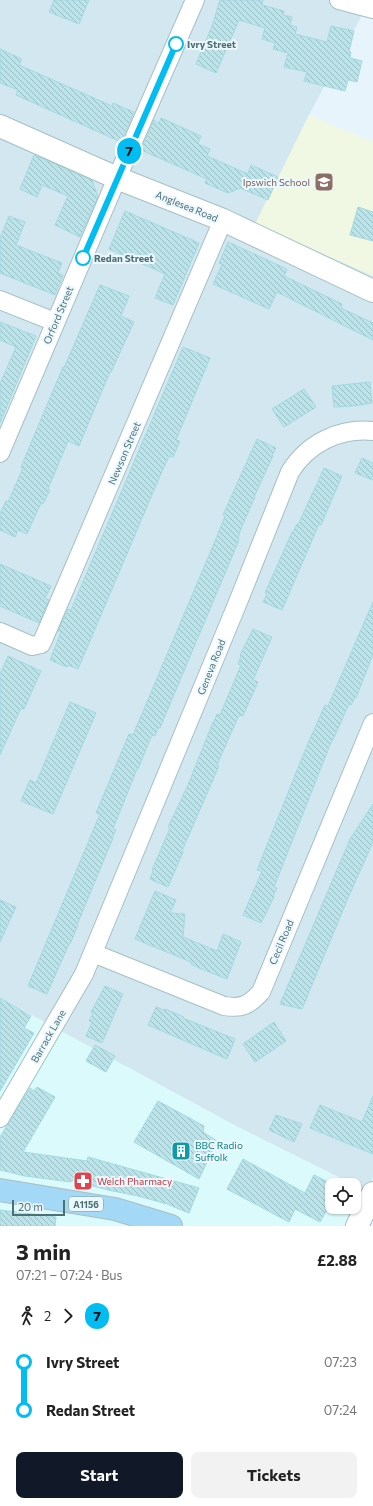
<!DOCTYPE html>
<meta charset="utf-8">
<style>
:root{--surface:#fff;--page:#f2f2f2;--text:#222;--muted:#767676;--accent:#111827}
body{margin:0;font-family:Commissioner,sans-serif;background:var(--page);color:var(--text);height:100vh;display:flex;flex-direction:column;font-size:15px;white-space:nowrap}
*{box-sizing:border-box;margin:0}
p{font-size:13px;color:var(--muted)}
.icon{flex:none;width:22px;height:22px;fill:none;stroke:currentColor;stroke-width:2;stroke-linecap:round;stroke-linejoin:round}
.map{position:relative;height:1226px;overflow:hidden}
.panel{display:flex;flex-direction:column;background:var(--surface);flex:1}
.panel>*{flex:none}
.badge{padding:0 8px;border-radius:13px;font-size:14px;line-height:26px}
.fabs{position:absolute;left:325px;top:1178px;display:grid;gap:8px}
.fabs a{display:grid;place-items:center;width:36px;height:36px;border-radius:8px;background:var(--surface);box-shadow:0 1px 3px #0004;font-size:20px}
.scale{position:absolute;left:12px;bottom:10px;width:53px;box-sizing:border-box;padding-left:4px;border:2px solid #4c7073;border-top:0;font-size:11px;line-height:14px;white-space:nowrap;color:#4c7073;-webkit-text-stroke:3px #edf8fe;paint-order:stroke}
.map>.badge{position:absolute;translate:-50% -50%;box-shadow:0 0 0 2px #fff}
.legs{display:flex;align-items:center;gap:6px;height:44px;padding:0 16px;font-size:13px}
.legs p{margin-inline-start:auto}
.overview{display:flex;align-items:center;justify-content:space-between;height:68px;padding:0 16px}
h1{font-size:22px;font-weight:700;line-height:30px}
.button{display:flex;gap:8px;margin-top:auto;padding:8px 16px}
.button a{flex:1;height:46px;border-radius:8px;background:var(--accent);color:#fff;font-size:16px;font-weight:700;line-height:46px;text-align:center}
.button a+a{background:var(--page);color:var(--text)}
ul{padding:0 16px;list-style:none}
li{display:flex;align-items:center;gap:14px;height:48px;font-size:15px}
li i{display:grid;place-items:center;width:6px;height:100%;margin:0 5px;background:currentColor}
li i::after{content:'';width:10px;height:10px;margin:-5px;border:3px solid;border-radius:50%;background:var(--surface)}
li p{margin-inline-start:auto}
li:first-child i{background:linear-gradient(#0000 50%,currentColor 0)}
li:last-child i{background:linear-gradient(currentColor 50%,#0000 0)}
.map>svg:first-child{display:block}
</style>
<div class="map">
<svg width="373" height="1226" viewBox="0 0 373 1226">
<defs>
<pattern id="building-back-hatch" width="6" height="6" patternUnits="userSpaceOnUse"><rect width="6" height="6" fill="#bbe4ea"/><path d="M-1 5l2 2M0 0l6 6M5-1l2 2" fill="none" stroke="#9abdc2"/></pattern>
</defs>
<rect width="100%" height="100%" fill="#e7f4fb"/>
<path fill="#d2e7ef" d="M0,0H370L309,115L256,223L373,276V1177L367,1191L236,1126L0,998Z"/>
<path fill="#dbfafb" fill-rule="evenodd" d="M0,998L236,1126L372,1194L373,1192V1226H0ZM332,1185H354V1207H332Z"/>
<path fill="#f0f8e3" d="M309,115L365,139L373,141V276L255,224Z"/>
<path fill="url(#building-back-hatch)" stroke="#a1dae1" d="M54,0H89L79,24L49,12Z
M220,0H263L262,5L284,11L283,15L292,17L290,25L297,27L295,34L327,42L331,26L354,31L349,52H351L350,58L362,61L357,82L348,80L345,91L304,81L307,72L284,67L288,53L273,49L275,43L262,39L265,28L239,20L216,73L196,64L212,26Z
M0,49L22,59L19,65L112,106L113,103L134,112L121,142L16,95L18,90L0,83Z
M161,118L201,136L198,144L210,149L207,156L248,174L251,165L278,177L268,200L240,188L228,193L205,183L207,179L141,150L154,120L159,123Z
M34,155L92,180L98,197L80,237L55,225L68,196L42,185L37,197L20,189Z
M358,207L373,212V241L350,235Z
M125,211L199,243L173,305L155,298L165,274L109,249Z
M9,216L25,222L16,245L62,263L58,273L63,275L55,295L0,273V238Z
M228,242L287,269L284,276L342,304L341,308L373,323V340L277,292L269,309L213,284L222,264L219,263Z
M100,285L129,296L121,316L134,322L111,372H110L79,446L68,441L48,489L50,490L43,504L41,503L27,534L18,530L15,537L0,530V514L6,501L8,502L23,468L21,467L63,367L64,368Z
M0,322L36,336L0,423V384L16,347L0,340Z
M183,347L210,358L176,440L180,441L173,457L169,456L160,476L78,669L68,665L67,667L50,660L61,632L58,631L68,609L71,610Z
M370,382L372,403L353,406L334,407L332,386Z
M304,389L316,407L284,427L272,409Z
M257,439L276,448L272,455L273,456L254,497H255L240,531L238,539L239,540L231,559L160,728H158L155,736L152,735L138,769H137L113,829L116,830L112,838H113L77,925H78L70,944H69L47,994L28,986L100,814L96,813L129,734L133,735L215,541L225,516L223,515Z
M362,458L373,463V480L355,473Z
M324,468L342,476L321,525L319,524L282,610L263,602L267,594L265,593L292,532H293L297,524L298,525Z
M0,564L51,586L45,598L49,600L39,623L0,606Z
M373,602V654L356,698L355,697L351,705L349,704L333,740H332L274,887L277,888L273,896L274,897L261,923L243,915L262,871L257,870L306,748L325,705L328,706Z
M253,629L272,637L253,680L258,682L243,716L239,715L217,765L219,766L182,851L183,852L168,887L150,879L153,871L152,870L170,828L168,827L188,785L213,722H214L217,714L220,715L241,665L238,664L241,656L240,655Z
M8,656L41,671L24,709L21,708L0,755V674Z
M70,702L96,713L53,814L21,801L30,780L36,783Z
M373,804V842L348,898L302,1009L280,1004L350,839Z
M155,891L176,900L170,913L185,914L183,937L217,951L223,934L241,942L227,979L199,968L191,964V962L135,939Z
M0,900L16,907L0,942Z
M105,986L123,994L102,1043L86,1036L92,1022L89,1021L93,1013L91,1012Z
M0,998L31,1016L24,1028L34,1033L0,1091Z
M156,1007L164,1010L165,1009L184,1017L183,1018L235,1039L227,1059L148,1025Z
M274,1022L286,1041L255,1062L243,1044Z
M95,1045L115,1056L106,1072L86,1061Z
M37,1087L55,1097L23,1152L87,1161L88,1157L199,1188L189,1213L167,1204L138,1196L108,1190L71,1180V1182L25,1176L0,1170V1137L30,1088L34,1091Z
M373,1096V1154L310,1128L320,1105L362,1122Z
M158,1101L204,1126L203,1132L217,1141L199,1179L134,1142Z
M276,1115L302,1124L294,1142L269,1130Z
M243,1159L305,1193L314,1175L332,1184V1201L320,1222L295,1209L289,1222L227,1189Z
M0,1210L56,1217L55,1226H0Z"/>
<g fill="none" stroke-linecap="round" stroke-linejoin="round">
<defs>
<path id="minor" d="M339,0L373,9
M0,300L55,322
M0,453L117,178L195,0
M0,632L32,646L41,644L43,640L223,220
M93,953L224,1006C242,1009 249,1005 261,992L373,723
M0,1118L84,974L236,607L290,472C308,443 339,428 373,431"/>
<path id="tertiary" d="M0,126L117,178L223,220L373,291
M357,1226L373,1193"/>
<path id="primary" d="M0,1190L115,1209L171,1226"/>
</defs>
<use href="#minor" stroke="#a5c0c5" stroke-width="20"/>
<use href="#tertiary" stroke="#a5c0c5" stroke-width="24"/>
<use href="#primary" stroke="#adbdbf" stroke-width="24"/>
<use href="#minor" stroke="#fff" stroke-width="18"/>
<use href="#tertiary" stroke="#fff" stroke-width="22"/>
<use href="#primary" stroke="#a3d9f6" stroke-width="22"/>
</g>
<g fill="none" stroke-linecap="round" stroke-linejoin="round">
<defs>
<path id="line-1" d="M83,258L176,44"/>
</defs>
<use href="#line-1" stroke="#fff" stroke-width="9"/>
<use href="#line-1" stroke="#01bdf2" stroke-width="6"/>
</g>
<defs>
<symbol id="school-square" viewBox="-11 -11 22 22"><rect x="-9" y="-9" width="18" height="18" rx="4" fill="#8d6e63" stroke="#edf8fe"/><path d="M0-5L7-2L0 1L-7-2ZM-4 1L0 2.5L4 1V4Q0 6-4 4Z" fill="#fff"/></symbol>
<symbol id="building-square" viewBox="-11 -11 22 22"><rect x="-9" y="-9" width="18" height="18" rx="4" fill="#0f9aa8" stroke="#edf8fe"/><path d="M-4-6H4V6H1V3H-1V6H-4ZM-2.5-4.3h1.7v1.8h-1.7ZM.8-4.3h1.7v1.8H.8ZM-2.5-1h1.7V.8h-1.7ZM.8-1h1.7V.8H.8Z" fill="#fff"/></symbol>
<symbol id="pharmacy-square" viewBox="-11 -11 22 22"><rect x="-9" y="-9" width="18" height="18" rx="4" fill="#e0444e" stroke="#edf8fe"/><path d="M-2-6h4v4h4v4h-4v4h-4v-4h-4v-4h4Z" fill="#fff"/></symbol>
</defs>
<g fill-rule="evenodd">
<use href="#school-square" x="313" y="171" width="22" height="22"/>
<use href="#building-square" x="170" y="1140" width="22" height="22"/>
<use href="#pharmacy-square" x="72" y="1170" width="22" height="22"/>
</g>
<g fill="#fff" stroke="#01bdf2" stroke-width="2">
<circle cx="176" cy="44" r="7"/>
<circle cx="83" cy="258" r="7"/>
</g>
<g text-anchor="middle" dominant-baseline="central" stroke-width="4" stroke-linejoin="round" paint-order="stroke">
<rect fill="#edf8fe" stroke="#7c999d" stroke-width="1" x="69" y="1197" width="34" height="14" rx="3"/>
<g font-size="9" font-weight="bold" fill="#4c7073">
<text x="86" y="1204">A1156</text>
</g>
<g font-size="10" font-weight="bold" fill="#4c7073" stroke="#edf8fe" text-anchor="start">
<text x="187" y="44">Ivry Street</text>
<text x="94" y="258">Redan Street</text>
</g>
<g font-size="10" fill="#785e54" stroke="#edf8fe" text-anchor="end">
<text x="310" y="182">Ipswich School</text>
</g>
<g font-size="10" fill="#4c7073" stroke="#edf8fe">
<text transform="translate(187 206) rotate(22)">Anglesea Road</text>
<text transform="translate(58 315) rotate(-67)">Orford Street</text>
<text transform="translate(124 453) rotate(-67)">Newson Street</text>
<text transform="translate(211 667) rotate(-68)">Geneva Road</text>
<text transform="translate(281 942) rotate(-67)">Cecil Road</text>
<text transform="translate(48 1036) rotate(-60)">Barrack Lane</text>
</g>
<g font-size="10" fill="#0d838f" stroke="#edf8fe" text-anchor="start">
<text x="195" y="1145">BBC Radio<tspan x="195" dy="12">Suffolk</tspan></text>
</g>
<g font-size="10" fill="#be3a42" stroke="#edf8fe" text-anchor="start">
<text x="97" y="1181">Welch Pharmacy</text>
</g>
</g>
</svg>
<div class="fabs">
<a><svg class="icon" aria-label="locate" viewBox="0 0 24 24"><circle cx="12" cy="12" r="6"/><path d="M12 2v4M12 18v4M2 12h4M18 12h4"/></svg></a>
</div>
<div class="scale">20 m</div>
<b class="badge" style="left:129px;top:151px;background:#01bdf2;color:#111">7</b>
</div>
<section class="panel">
<div class="overview"><div><h1>3 min</h1><p>07:21 – 07:24 · Bus</p></div><b>£2.88</b></div>
<div class="legs"><svg class="icon" aria-label="walk" viewBox="0 0 24 24"><circle cx="13" cy="4" r="2"/><path d="M13 8l-2 6 4 7M11 14l-3 7M7 12l3-4h3l4 4"/></svg>2<svg class="icon" aria-label="forward" viewBox="0 0 24 24"><path d="M9 5l7 7-7 7"/></svg><b class="badge" style="background:#01bdf2;color:#111">7</b></div>
<ul>
<li><i style="color:#01bdf2"></i><b>Ivry Street</b><p>07:23</p></li>
<li><i style="color:#01bdf2"></i><b>Redan Street</b><p>07:24</p></li>
</ul>
<div class="button"><a>Start</a><a>Tickets</a></div>
</section>
